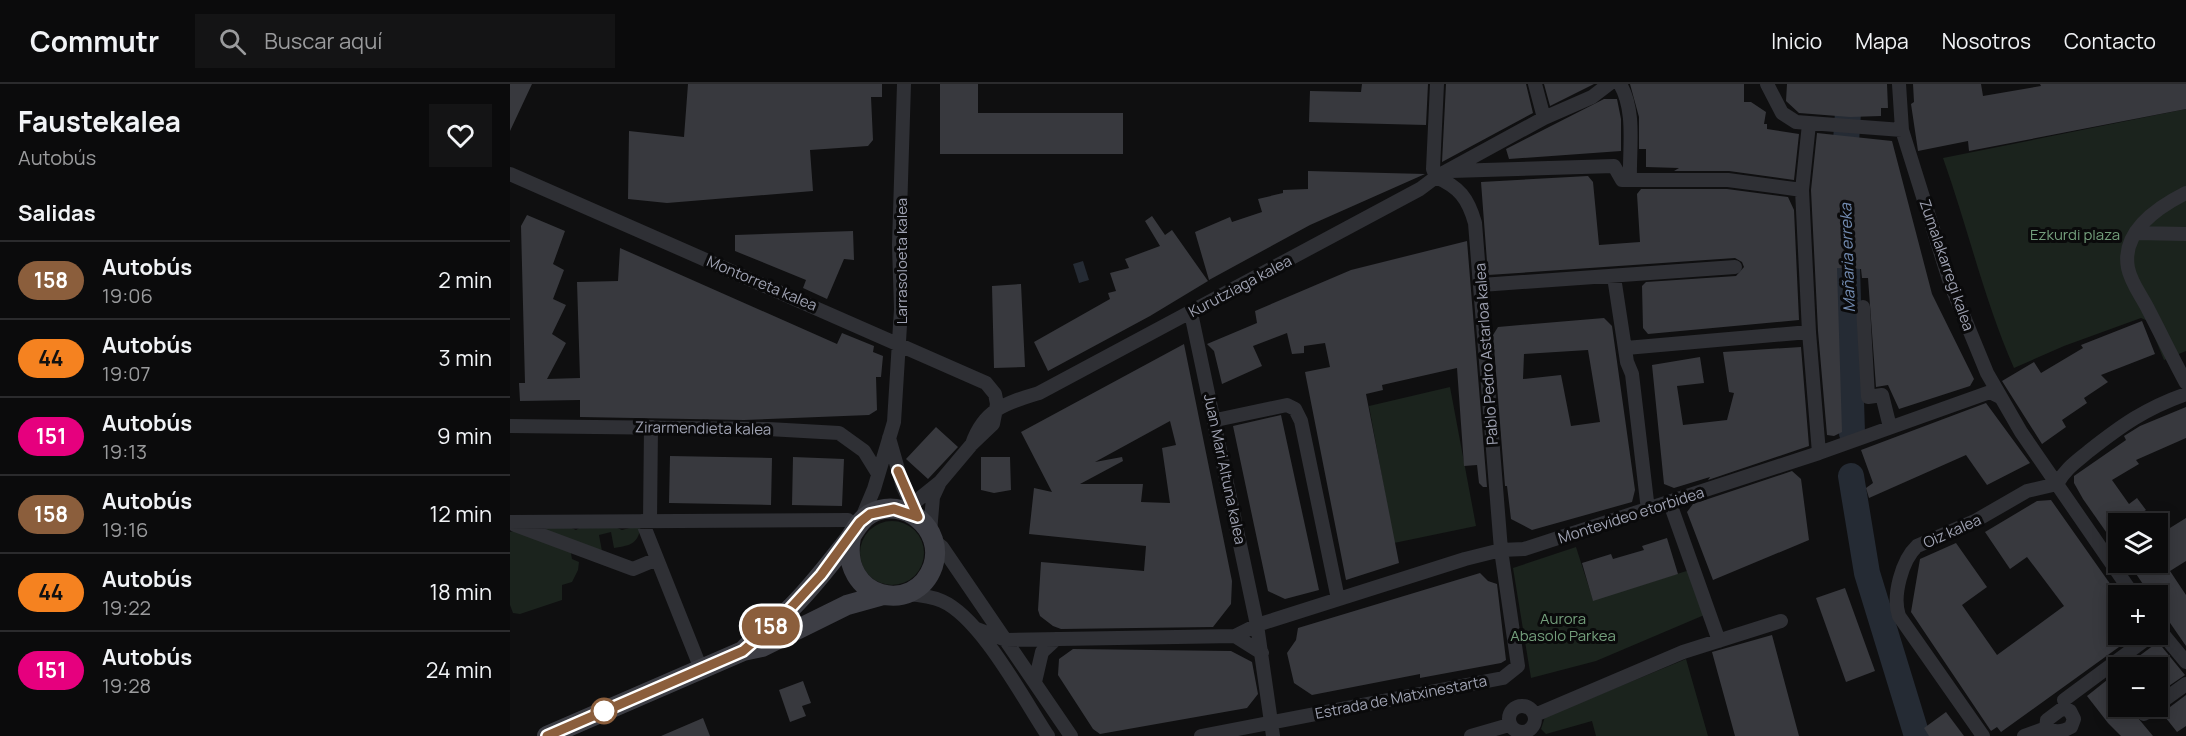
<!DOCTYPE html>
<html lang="es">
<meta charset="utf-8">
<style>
:root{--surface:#0b0b0c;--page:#141415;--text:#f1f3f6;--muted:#9a9b9d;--line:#2b2b2d}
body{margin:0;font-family:Manrope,sans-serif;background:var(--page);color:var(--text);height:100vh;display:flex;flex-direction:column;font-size:22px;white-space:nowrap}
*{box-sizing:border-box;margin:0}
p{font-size:20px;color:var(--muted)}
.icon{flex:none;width:33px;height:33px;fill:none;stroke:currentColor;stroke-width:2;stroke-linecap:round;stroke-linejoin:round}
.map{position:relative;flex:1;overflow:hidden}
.drawer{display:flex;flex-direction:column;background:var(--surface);width:510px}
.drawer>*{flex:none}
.badge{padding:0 12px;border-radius:20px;font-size:21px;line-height:39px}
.controls{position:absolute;left:1598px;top:429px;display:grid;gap:12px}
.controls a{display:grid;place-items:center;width:60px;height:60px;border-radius:0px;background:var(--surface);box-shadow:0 3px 15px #0003,0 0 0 2px var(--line);font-size:30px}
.map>.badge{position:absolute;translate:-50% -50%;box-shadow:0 0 0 3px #fff}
h2{padding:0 18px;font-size:22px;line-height:54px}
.round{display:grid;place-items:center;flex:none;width:63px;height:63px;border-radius:0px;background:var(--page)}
.head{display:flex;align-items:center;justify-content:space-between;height:102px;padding:0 18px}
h1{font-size:28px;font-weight:700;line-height:45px}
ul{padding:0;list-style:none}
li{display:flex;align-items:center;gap:18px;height:78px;padding:0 18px;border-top:2px solid var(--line)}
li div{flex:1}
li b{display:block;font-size:22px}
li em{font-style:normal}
li .badge{min-width:66px;font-weight:700;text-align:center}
header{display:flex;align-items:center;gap:36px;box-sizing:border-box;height:84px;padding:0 30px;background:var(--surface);border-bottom:2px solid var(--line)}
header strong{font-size:28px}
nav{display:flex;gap:33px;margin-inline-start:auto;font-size:21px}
.search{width:420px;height:54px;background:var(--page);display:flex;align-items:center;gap:15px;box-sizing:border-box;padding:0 21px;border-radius:0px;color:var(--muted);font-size:22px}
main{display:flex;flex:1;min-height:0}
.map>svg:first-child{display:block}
</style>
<header>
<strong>Commutr</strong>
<div class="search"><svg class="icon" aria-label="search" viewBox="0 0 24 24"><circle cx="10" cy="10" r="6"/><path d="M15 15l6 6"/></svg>Buscar aquí</div>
<nav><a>Inicio</a><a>Mapa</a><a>Nosotros</a><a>Contacto</a></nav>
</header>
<main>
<section class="drawer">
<div class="head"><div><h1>Faustekalea</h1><p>Autobús</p></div><a class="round"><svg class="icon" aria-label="heart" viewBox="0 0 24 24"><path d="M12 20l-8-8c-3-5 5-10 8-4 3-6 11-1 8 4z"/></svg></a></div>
<h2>Salidas</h2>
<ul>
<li><span class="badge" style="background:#8b5e3c;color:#fff">158</span><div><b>Autobús</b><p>19:06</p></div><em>2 min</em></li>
<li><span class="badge" style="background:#f58220;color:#111">44</span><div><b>Autobús</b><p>19:07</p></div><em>3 min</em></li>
<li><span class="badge" style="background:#e6007e;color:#fff">151</span><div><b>Autobús</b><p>19:13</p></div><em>9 min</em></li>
<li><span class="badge" style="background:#8b5e3c;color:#fff">158</span><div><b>Autobús</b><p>19:16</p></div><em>12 min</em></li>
<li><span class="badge" style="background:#f58220;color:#111">44</span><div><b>Autobús</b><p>19:22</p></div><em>18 min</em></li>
<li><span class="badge" style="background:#e6007e;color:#fff">151</span><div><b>Autobús</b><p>19:28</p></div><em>24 min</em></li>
</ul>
</section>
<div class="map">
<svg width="1676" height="652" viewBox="0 0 1676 652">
<rect width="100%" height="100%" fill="#0f0f10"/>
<path fill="#1b231d" d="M1676,25V267L1654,276L1638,237L1631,234L1554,262L1504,284C1474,216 1458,144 1433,74Z
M940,303L966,442L884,459L859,322Z
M350 469a32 32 0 1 1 64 0a32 32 0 1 1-64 0Z
M53,440L66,446C79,437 98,439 112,446L131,441C128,460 122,461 104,464L101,448L89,451L92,467L36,449V444Z
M4,447L60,464L62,475L69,478L68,486L62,498L52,501V516L10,530L3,529L0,521V448Z
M1066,463L1083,516L1183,485L1199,529L1086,577L1021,594L1003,484Z
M1176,575L1198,652H1086L1082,637L1036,650L1031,645L1035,633Z"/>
<path fill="#252b34" d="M573,177L579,196L569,199L563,180Z"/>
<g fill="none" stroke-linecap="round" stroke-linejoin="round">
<path stroke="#252b34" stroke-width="26" d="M1334,86L1340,0
M1336,150L1342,349
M1341,392L1357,489L1407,652"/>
</g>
<path fill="#38393e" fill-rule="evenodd" d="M0,0H22L0,47Z
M178,0H372V13H361L363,56L358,62L300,66L303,107L157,119L118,115L119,47L174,53Z
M430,0H468V29H613V70H430Z
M852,0H918L916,41L799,38L800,7L851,8Z
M936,0H1016L1023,29L932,78Z
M1034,0H1084L1040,22Z
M1120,0H1234V18H1241L1256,28L1254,40H1257V45L1289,50L1284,96L1219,87H1164L1169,84L1136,83V65H1129V33Z
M1277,0H1377L1378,24H1371V32L1340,33L1289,29L1276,17Z
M1403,0H1471L1473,12L1531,2L1530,0H1676V25L1459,67L1458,57L1408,67L1401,20L1404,18Z
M1094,15H1107L1111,35V67L999,75L996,65Z
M1307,49L1382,57L1422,210L1464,295L1460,302L1389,325L1378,301L1366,303L1358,194H1352L1351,185L1327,184L1332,348L1324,352L1317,351L1308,247L1301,106Z
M798,87L915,90L800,141L699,196L685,148L720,133L722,138L752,128L748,115L773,109V106L798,105Z
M1078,92L1083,98L1089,161L1130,158L1127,110L1131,105H1217L1278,113L1284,126L1289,236L1138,250L1133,244L1132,202L1136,198L1226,192L1234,183L1232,178L1225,174L978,191L971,98Z
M17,131L55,147L43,180L54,186L43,215L56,221L42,250L56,259L37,295L70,294L67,198L108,197L110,164L327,260L332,249L364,262L363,268L373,272L371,293H366L367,326L359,331L234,336L70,333V316L10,317L9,299H15L11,142Z
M642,132L655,151L662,146L698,197L640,232L538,287L524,258L600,215L598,209L606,207L600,189L619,184L615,175L650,162L635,137Z
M343,147L344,176L334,175L317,215L293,204L296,196L225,167V151Z
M957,157L977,403H973L969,399L967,381L954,382L947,284L872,301L873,306L856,310L889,479L836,496L795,288L820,283L815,259L794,262V269L782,270L777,249L743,262L752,282L712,300L704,267L697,260L747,239L745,227L841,186Z
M511,200L515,283L484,284L482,202Z
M1094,234L1102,242L1125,406L1122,418L1022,446L1001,435L997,402H995L983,251L988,243ZM1078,266L1090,338L1061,342L1051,291L1013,295L1014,270Z
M1632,237L1645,270L1591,291L1598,298L1574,314L1577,319L1552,336L1556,343L1532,360L1492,297L1524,278L1531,289L1573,264L1571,261Z
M674,260L722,497L721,520L703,543L551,545L543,542L530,532L528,526L531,478L634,487L636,462L519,450L524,404L542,408L511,348ZM660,337L666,361L652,364L660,419L631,418L633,400H570L613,377L612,373L585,378Z
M1291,263L1299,362L1198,396L1200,393L1164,404L1154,400L1142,281L1190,273L1194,299L1167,302L1173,341L1217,336L1224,309L1219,308L1213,268Z
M1476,319L1520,379L1477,401L1456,371L1359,414L1356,404L1363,399L1351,366Z
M1676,323V354L1626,376L1629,380L1602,396L1619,420L1627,414L1636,426L1626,433L1631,440H1608V465L1573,415L1564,399V392L1616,356L1614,352L1630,342Z
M771,331L809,506L775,515L758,507L723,342Z
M426,343L448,363L418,395L396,375Z
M160,372L262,374L261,421L159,419Z
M283,373L334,375L332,422L282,421Z
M471,373H500L501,406L484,409L471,406Z
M1282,387L1291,395L1299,456L1203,496L1177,428L1183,420Z
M1541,416L1608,511V550H1627L1491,648L1487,643L1481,647L1401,528L1410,475L1446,459L1477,503L1452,521L1487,571L1554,522L1517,473L1500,485L1475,448L1527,417Z
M1676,434V477L1660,487L1676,511V562L1647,520V512H1641L1618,478H1647V452Z
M1157,454L1168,490L1083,517L1072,479L1101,470L1103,475L1134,466L1132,462Z
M970,489L978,497L987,500L996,576L991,579L910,594V590L802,611L784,599L777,569L786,556L788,544Z
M1335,504L1365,587L1336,598L1306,514Z
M1262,551L1289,652H1225L1202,568Z
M1648,558L1675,591L1647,610V584H1613Z
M563,565L721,567L742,578L748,610L737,624L590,650L583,645L548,591L549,575Z
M1597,596L1608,610V622H1618L1643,652H1611L1598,639L1577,612Z
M293,597L301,619L292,622L296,632L280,638L269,606Z
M1676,611V642L1667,648L1652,629Z
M1436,628L1454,652H1419L1414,644Z
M193,634L200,652H151Z"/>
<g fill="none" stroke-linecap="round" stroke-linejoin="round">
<path stroke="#2f3035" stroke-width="14" d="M1025,0L1034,34
M1110,0C1126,27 1119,65 1120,96
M1257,0L1272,29L1286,38L1392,46
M1389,0L1392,46L1440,199L1477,289L1511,348L1624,512
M1299,40L1292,106L1299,248L1309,369
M941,87L1104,82L1112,96H1218L1292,106
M0,90L476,299L485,310L487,320L483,340L462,360L430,398L394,427
M1676,109C1648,123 1611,147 1618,184C1621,199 1631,211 1638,225C1651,250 1663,275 1676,299
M1626,149L1676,150
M1104,193L1117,278L1122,290L1138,426
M971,201L1225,183
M1353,223L1358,313L1372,311L1380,343
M681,229L747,541L763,652
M1116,264L1299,248
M706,336L777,321L785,325L791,337L828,515
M0,342L258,345L329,349L354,367L367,388
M379,354L393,403L405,428
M462,360C474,325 496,319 529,309L910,105L926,93L1034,34L1082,13L1099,0
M1162,425L1209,557
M351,436L364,405L384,338L391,225L389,161L394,0
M132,437L191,585
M140,437L141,343
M0,438L338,436
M5,441L123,485L147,475
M420,448L423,413L429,400
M423,456L432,463L561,652
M396,510C408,511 421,512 432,517C471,534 514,616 538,652
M1647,543L1676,578
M467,545L496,556L725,552L747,541L955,475L991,466L1014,465L1309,369L1480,308L1490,313
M725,552L752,569
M1599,583L1608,595
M525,598L532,568L546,555
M1554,616L1643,550
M1647,621L1676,600
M999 635a13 13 0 1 1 26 0a13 13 0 1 1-26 0Z
M1628,622L1634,630L1644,622
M1025,631L1173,568L1271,537
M691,652L993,594L1008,582L991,466L965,139C958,114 949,103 926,93L923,85L927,0
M961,652L999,641
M1473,652L1389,532C1382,512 1392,476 1407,462L1465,437L1517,407L1547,400C1555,385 1566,378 1579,367C1612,341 1636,324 1676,310
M1514,652L1536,644C1545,649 1552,648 1561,643L1564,635L1560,627L1553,624L1537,636L1536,644"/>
<path stroke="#3d3e45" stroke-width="20" d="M233,567C246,552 264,541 278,527C300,506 318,482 337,458C345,448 348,437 360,430C394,411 435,445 423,482C405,533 329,515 341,453
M37,652L233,567L252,563L337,521L373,511"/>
</g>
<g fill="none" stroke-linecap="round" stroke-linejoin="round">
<defs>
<path id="line" d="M37,652L233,567L277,528L311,491L350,438L360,430L384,425L408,433L388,387"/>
</defs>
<use href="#line" stroke="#fff" stroke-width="14"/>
<use href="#line" stroke="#8b5e3c" stroke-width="9"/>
</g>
<circle fill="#fff" stroke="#8b5e3c" stroke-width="3" cx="94" cy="627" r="12"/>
<g text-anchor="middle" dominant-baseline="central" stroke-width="6" stroke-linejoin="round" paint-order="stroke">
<g font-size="15" fill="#749f7c" stroke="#0a0a0b">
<text x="1565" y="150">Ezkurdi plaza</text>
<text x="1053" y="534">Aurora<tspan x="1053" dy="17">Abasolo Parkea</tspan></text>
</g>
<g font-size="15" fill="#9fa2b2" stroke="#0a0a0b">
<text transform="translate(391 177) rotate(-90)">Larrasoloeta kalea</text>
<text transform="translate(1437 181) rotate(71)">Zumalakarregi kalea</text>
<text transform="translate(252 199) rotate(23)">Montorreta kalea</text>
<text transform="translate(730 202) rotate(-28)">Kurutziaga kalea</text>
<text transform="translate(976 270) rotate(-94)">Pablo Pedro Astarloa kalea</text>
<text transform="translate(193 344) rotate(1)">Zirarmendieta kalea</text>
<text transform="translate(715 385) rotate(78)">Juan Mari Altuna kalea</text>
<text transform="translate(1121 431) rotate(-18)">Montevideo etorbidea</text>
<text transform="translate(1442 447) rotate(-24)">Oiz kalea</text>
<text transform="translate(891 613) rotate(-11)">Estrada de Matxinestarta</text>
</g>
<g font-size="16" font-style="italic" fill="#728bb1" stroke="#0a0a0b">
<text transform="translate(1337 174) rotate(-92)">Mañaria erreka</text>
</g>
</g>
</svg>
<div class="controls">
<a><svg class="icon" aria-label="layers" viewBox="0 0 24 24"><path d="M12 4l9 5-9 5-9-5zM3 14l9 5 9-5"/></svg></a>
<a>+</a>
<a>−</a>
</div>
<b class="badge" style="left:261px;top:542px;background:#8b5e3c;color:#fff">158</b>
</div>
</main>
